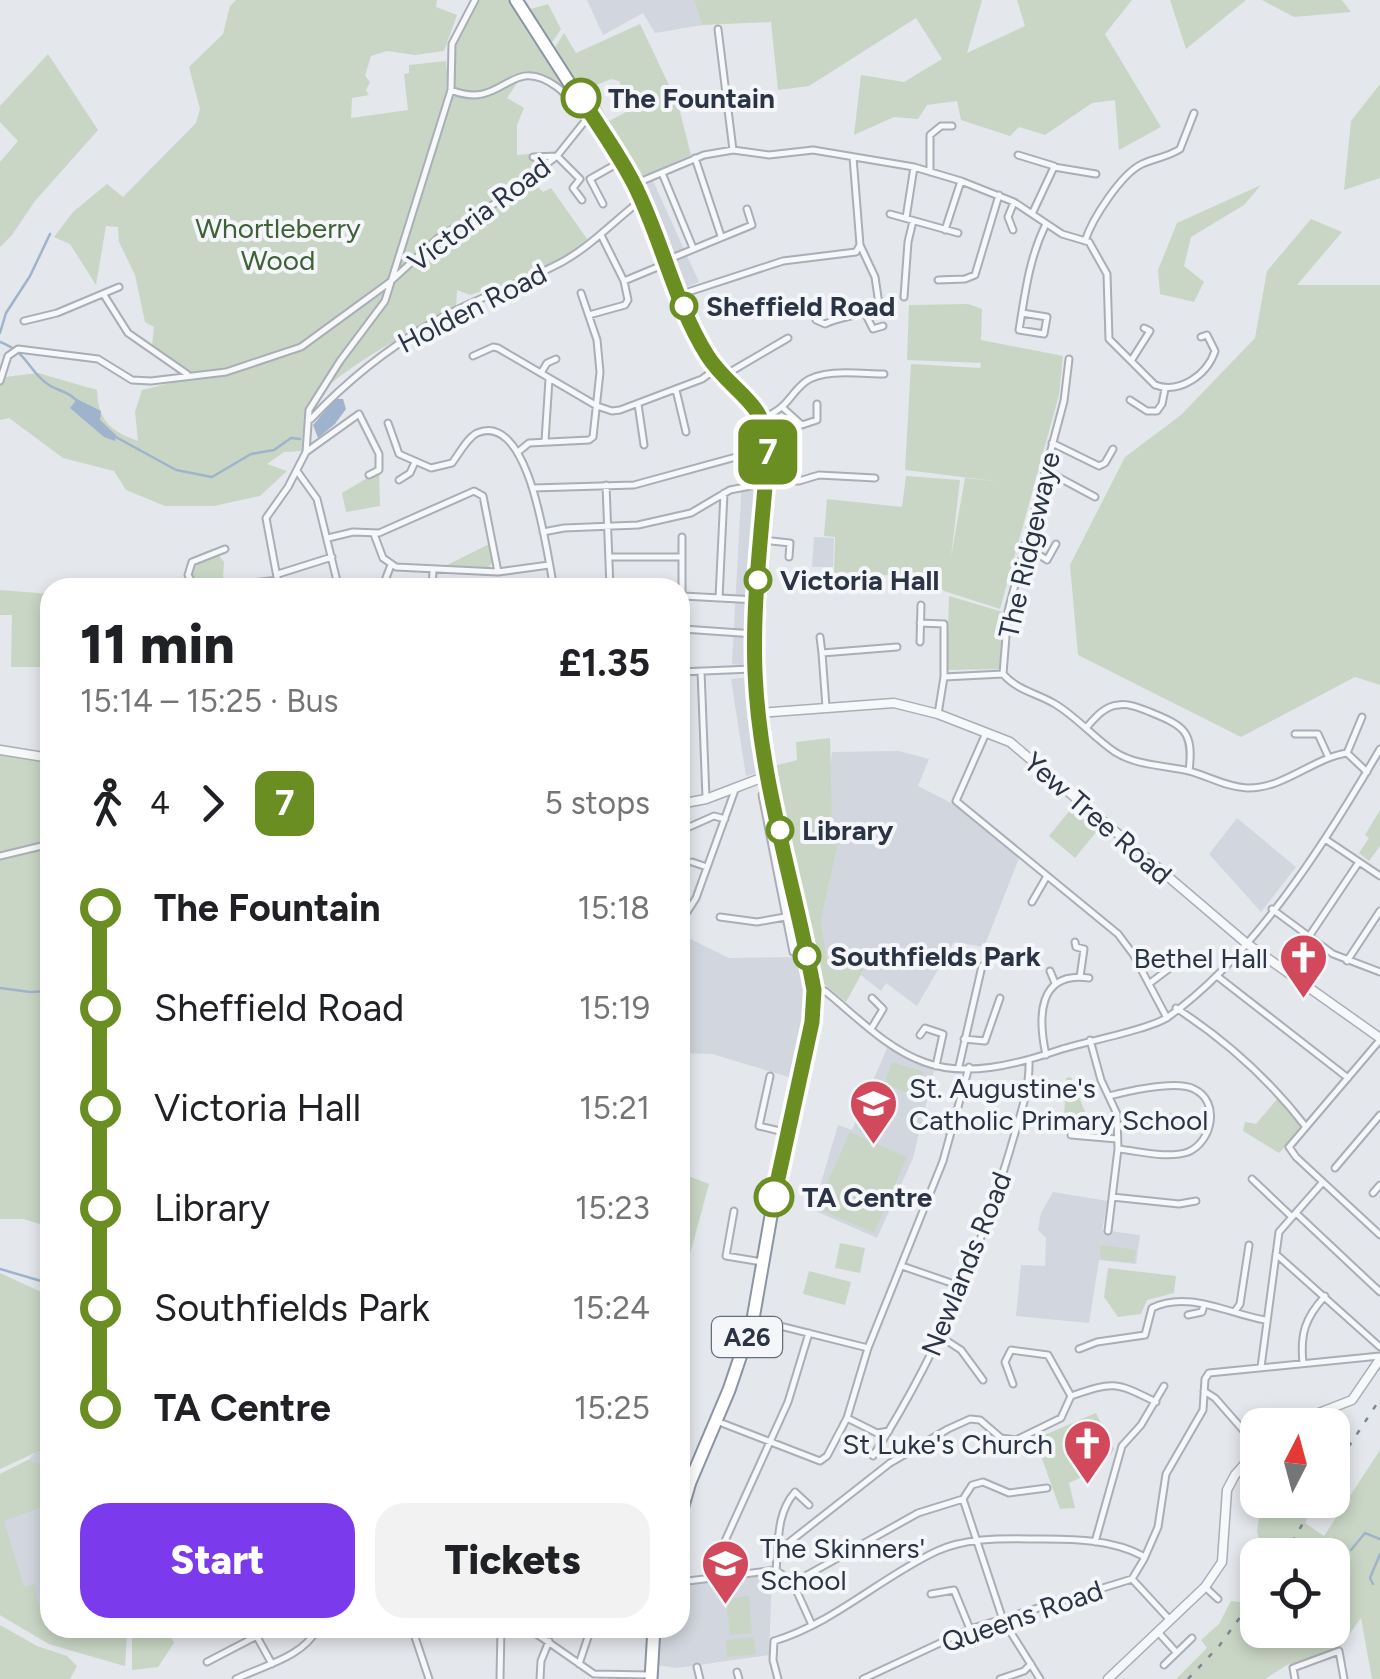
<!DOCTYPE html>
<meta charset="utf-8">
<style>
:root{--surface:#fff;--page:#f2f2f2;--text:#202124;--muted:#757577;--accent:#7c3aed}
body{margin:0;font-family:Figtree,sans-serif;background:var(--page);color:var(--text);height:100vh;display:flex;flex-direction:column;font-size:38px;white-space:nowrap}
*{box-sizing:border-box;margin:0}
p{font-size:32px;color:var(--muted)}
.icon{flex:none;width:55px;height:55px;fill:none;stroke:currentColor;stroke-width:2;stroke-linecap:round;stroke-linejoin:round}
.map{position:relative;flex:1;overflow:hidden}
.side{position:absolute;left:40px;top:578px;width:650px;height:1060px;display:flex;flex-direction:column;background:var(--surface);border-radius:30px;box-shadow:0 5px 15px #0003}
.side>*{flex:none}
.badge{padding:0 20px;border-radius:15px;font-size:35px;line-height:65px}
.needle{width:65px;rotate:6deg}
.controls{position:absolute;left:1240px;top:1408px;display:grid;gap:20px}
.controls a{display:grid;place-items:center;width:110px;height:110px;border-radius:20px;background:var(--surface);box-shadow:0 5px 15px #0003;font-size:50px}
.map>.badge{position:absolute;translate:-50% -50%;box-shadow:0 0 0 5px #fff}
.legs{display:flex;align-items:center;gap:15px;height:110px;padding:0 40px;font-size:32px}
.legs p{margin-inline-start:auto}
.overview{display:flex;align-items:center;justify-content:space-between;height:170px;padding:0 40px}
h1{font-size:55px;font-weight:800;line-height:75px}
.button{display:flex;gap:20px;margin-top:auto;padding:20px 40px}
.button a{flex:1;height:115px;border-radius:30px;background:var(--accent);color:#fff;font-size:40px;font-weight:800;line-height:115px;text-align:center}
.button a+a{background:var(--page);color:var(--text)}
ul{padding:0 40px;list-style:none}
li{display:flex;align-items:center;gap:35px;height:100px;font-size:38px}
li i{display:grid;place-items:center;width:15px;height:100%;margin:0 12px;background:currentColor}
li i::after{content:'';width:25px;height:25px;margin:-12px;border:8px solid;border-radius:50%;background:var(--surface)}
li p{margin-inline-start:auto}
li:first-child i{background:linear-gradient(#0000 50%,currentColor 0)}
li:last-child i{background:linear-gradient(currentColor 50%,#0000 0)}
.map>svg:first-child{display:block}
</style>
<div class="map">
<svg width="1380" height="1679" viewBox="0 0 1380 1679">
<rect width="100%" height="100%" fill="#e4e7ec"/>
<path fill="#d2d6de" d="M587,0H694L702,25L655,33L643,13L603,35Z
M653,181L699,282L684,288L641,186Z
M763,453L752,667L732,664L743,459Z
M814,537L834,538L833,567H812Z
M751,677L764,771L746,776L731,679Z
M899,751L929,759L918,786L955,805L1020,856L984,947L954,942L917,1006L886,983L881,991L861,975L864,969L827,959L821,921L838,844L832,823L829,779L832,752Z
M1237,818L1296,867L1261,912L1209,854Z
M680,934L729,958L802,957L806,1008L792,1078L712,1054L680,1053Z
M887,1048L934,1070L922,1122L949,1129L947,1135L920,1129L913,1158L877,1238L813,1210L838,1125L852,1130Z
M1053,1192L1108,1201L1102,1230L1140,1235L1136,1264L1099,1260L1089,1323L1016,1316L1021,1265L1045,1266L1046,1238L1038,1230L1041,1213Z
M50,1446V1628H127L125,1666L49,1644L0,1615V1474L28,1460L39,1449Z
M772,1574L769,1655L677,1668L656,1665L661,1628H680V1586Z"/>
<path fill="#c9d6c5" d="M236,0H437L436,7L457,15L444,51L415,55L387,51L371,56L365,76L370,82L366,90L369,95L352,98L351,118L408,110L404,74L409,73V65L446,61L449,93L444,104H452L451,90L456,91L453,87L452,48L477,0H512L577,99L573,102L558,86L523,74L507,98L524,108L517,125V155L562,151L492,204L495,207L530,179L543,192L551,188L590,243L526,278V276L470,295L457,290L456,309C403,336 348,363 306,406L302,451L284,452L267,464L287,471L260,496L214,506H165L126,490L114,471L63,458L9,418L0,420V365L5,377L38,373L97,390C98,420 110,431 138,441L135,412L142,390L195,377L152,346L154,327L145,322L135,275L119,242L118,227L106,226L96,285L70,244L54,237L73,212L107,184L123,197L196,123L200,109L189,67L223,34L230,6Z
M694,0H982L967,53L1025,26L1017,0H1132L1105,34L1161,127L1119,150L1115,100L1092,103L1045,135L1019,127L1010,136L961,120L957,101L927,105L918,119L894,117L854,135L861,75L904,82L942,59L916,18L809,86L778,90L771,22L702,25Z
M1170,0H1246L1186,49Z
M1262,0H1342L1351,12L1294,17Z
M548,4L561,29L551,44L527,10Z
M640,24L678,104L691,155L643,176L634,175L629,168L584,94L592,91L609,121L632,109L619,81L611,79L582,91L554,49L564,33L576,53Z
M48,54L98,130L35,201L12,235L0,247V162L18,141L0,122V106Z
M1380,84V178L1344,190L1351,121Z
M1261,185L1244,205L1191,237L1184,266L1204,282L1194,302L1160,294L1158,270L1177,223Z
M1311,219L1342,232L1297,285H1380V685L1355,677L1241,737L1078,655L1070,565L1125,457L1181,415L1255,338L1267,271Z
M968,304L982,309L981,340L1063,356L1059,395L1000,609L944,591L929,576L834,574L835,537L824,536L827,499L902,507L906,476L960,480L951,557L965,478L995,481L905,470L911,364L980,368L981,363L907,360L909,305Z
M379,471L380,506L346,512L342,493Z
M489,544L492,563L487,569L443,567Z
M217,553L224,562L223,578L230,586L203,587L192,582L189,567L192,562Z
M0,590L50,594V616H46L45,667H11L12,615H0Z
M949,596L1003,612L1000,669L947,670Z
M830,738L832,823L838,844L821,921L827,959L844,956L864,969L846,1002L818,979L774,766L797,760L796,742Z
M0,752L50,761V842L0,851Z
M1075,804L1101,826L1075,858L1049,836Z
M1380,810V846L1369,861L1359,853L1369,838L1365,835Z
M50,844V1227L23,1219H0V853Z
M892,1062L924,1072L916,1095L884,1085Z
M1071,1077L1089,1122L1064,1119L1066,1078Z
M1278,1098L1304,1127L1279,1153L1243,1131L1245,1122L1256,1124Z
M1181,1112L1186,1115L1183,1123L1142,1126L1141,1116Z
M850,1132L907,1157L874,1233L816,1208Z
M680,1173L709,1184L680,1291Z
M840,1243L865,1248L860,1273L835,1268Z
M1101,1245L1136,1250L1134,1263L1100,1259Z
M1108,1268L1176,1276L1174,1293L1147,1300L1141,1314L1118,1317L1104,1297Z
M809,1271L851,1282L845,1305L803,1294Z
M0,1273L50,1296V1446L0,1469Z
M1096,1413L1114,1449L1110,1456L1091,1454L1084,1476L1069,1483L1075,1508L1060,1509L1035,1439Z
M1380,1450V1679H1372L1361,1618L1338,1650L1287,1665L1265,1679H1176L1207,1648L1201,1640L1219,1624L1231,1601L1240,1602L1242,1590L1249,1588L1257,1575L1258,1630H1332V1555H1263L1257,1531L1262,1500H1316L1305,1523L1324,1536Z
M28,1460L50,1467V1504L4,1521L24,1587L35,1584L38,1605L50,1604V1628L127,1629L125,1666L49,1644L0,1615V1474Z
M749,1596L752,1633L730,1635L726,1599Z
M0,1625L37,1646L67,1656L77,1666L70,1679H0Z
M132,1628H167L174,1643L158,1667L132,1670Z
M754,1637L756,1654L727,1657L726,1640Z"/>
<path fill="#9fb4cc" d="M77,399L101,411L100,420L116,435L115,441L104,437L70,408Z
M335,399H343L346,409L335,424L318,438L313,425Z"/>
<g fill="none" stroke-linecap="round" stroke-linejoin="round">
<path stroke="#9fb4cc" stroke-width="2.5" d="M0,333L6,313L30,276L50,234
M0,342C29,353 29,373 49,385C58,391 68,391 76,400
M114,436L176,470L212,477L251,454L274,450L291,438L300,439
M0,988L30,992L50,991
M0,1269L48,1283L50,1287
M1351,1550L1365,1533L1380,1539
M1373,1584L1370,1578L1380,1554"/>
<defs>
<path id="minor" d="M718,29L733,150
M451,90C504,112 509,52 557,87C567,94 576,108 585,117
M1018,155L1054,166
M533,157L557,156L580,179L573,188L582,200
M695,158L721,236
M930,172V135L941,126H952
M662,173L693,248
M637,183L704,155L733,150L769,155L813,150L914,167L961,181L1014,202L1062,234L1089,242L1107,274L1109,339L1155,385C1180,394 1207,375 1215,351L1207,335L1201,337
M603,204L590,179L620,162
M890,214L958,233
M1032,214L1054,167L1096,174
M906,218L914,167
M945,230L961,181
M1013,230L1008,217L1014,202
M1085,241C1092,219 1121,174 1142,164C1155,158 1168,157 1180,149L1194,113
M667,260L752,225L747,209
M938,280L965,279L975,275L999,195
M624,281L665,264
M682,294L783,261L856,252L860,245L853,157
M104,295L128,333L187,374
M904,297L908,242L913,221
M1022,313L1047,317L1044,334L1019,330C1025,294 1029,259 1045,226
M589,315L625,305L628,300L624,281L601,235
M866,315L873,329L883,326
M816,320L825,324C844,315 863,317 879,304L875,277L860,245
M24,321L57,313L119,287
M473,356L493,347L498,348L597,406L612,411L620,410L702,379L713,371
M1131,361L1150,331L1144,328
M541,373L547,363L556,359
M725,375L788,338
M0,381L8,356L18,349L98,359L132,380L151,381L226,372L301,347L390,282L438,238L497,202L557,156L589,116
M676,390L686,432
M1130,400L1147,411H1157L1162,404L1165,389
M638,404L644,445
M782,407L802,425L817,420V404
M763,418C789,407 788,396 805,382C823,368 862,374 884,374
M311,419C345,383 387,349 430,324C472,299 519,285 562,262C591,246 614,221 640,201
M388,423L399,454L431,468L452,463C459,454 467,438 477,433C531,410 547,557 554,588
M545,441L549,379
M1052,443L1099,466L1105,463L1113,449
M306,452L359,414L379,454V470L369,475
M518,452L529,443L589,440L593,437L600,372L597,340L581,293
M1045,470L1095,497
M297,471L317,499L338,585
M399,480L410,473L415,462
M769,480L799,481L819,475L875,478
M606,485L610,588
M533,488L634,485L765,449
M543,532L564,528L638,525L691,513L730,490L766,483
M374,534L383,558L396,567L498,572L549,565
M682,537V629
M328,538L353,532L379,533L474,491L483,496L498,572
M762,540L790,543L789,557
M1024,545L1047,560L1056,544
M610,557H682
M278,574L332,557
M203,588L192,582L188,575L192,562L225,549
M206,588L278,580
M279,588L266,518L288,487L306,452L309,410L340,361L385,301L451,90L452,44L475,0
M382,588L391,565
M432,588L433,571
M683,596L757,600
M719,598L724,493
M920,623L944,624V677
M683,629L755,634
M820,637L822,653
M920,642L921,605
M701,671L706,798
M680,672L752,669
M1003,674C1018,691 1037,693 1055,704C1077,717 1094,738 1115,752C1137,766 1164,765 1189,771C1208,776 1226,787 1247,788C1284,789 1313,758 1347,753L1367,772
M826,707L822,653L897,647
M938,714L944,677L1003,674L1008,611L1064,401L1069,359
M1086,728C1094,719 1104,706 1118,705C1128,703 1140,708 1150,712C1184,726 1194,731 1189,771
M986,733L956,801L1118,934L1133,954L1167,1018
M1295,734H1318L1328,756
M1347,753L1362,717
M772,789L762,795L793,952
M680,831L714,816L725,819
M1325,839L1380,876
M0,856L50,844
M692,862L707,867
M1032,902L1047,876
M1272,909L1333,954L1380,972
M720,917L757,922L785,917
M680,923L696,898L735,790
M1308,938L1359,862
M1075,942L1076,947L1084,949L1080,977
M1347,961L1380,911
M1050,971L1055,983
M1217,976L1348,1078
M1150,983L1178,962
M817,990L825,991C856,1016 887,1049 924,1062C966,1078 1018,1064 1059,1050C1084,1042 1151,1029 1168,1017C1255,955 1327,840 1380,749
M1176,1008C1227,1041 1269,1079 1306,1127
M871,1029L883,1009L872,998
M920,1035L925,1028L943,1034L936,1066
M964,1039L985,1041L1000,998
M1090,1040L1101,1080L1117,1114L1118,1149L1108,1231
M1380,1040L1289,1147L1296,1157L1380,1235
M1046,1055C1038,1018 1037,971 1089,978
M959,1066L982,966
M770,1076L759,1126L784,1132
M1109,1096C1129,1091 1176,1080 1194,1089C1221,1102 1212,1142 1188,1152C1167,1159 1139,1151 1118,1149
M1071,1135L1117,1139
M1335,1168L1380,1115
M1252,1179L1292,1217
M1373,1193L1380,1185
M1112,1197L1179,1204L1196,1201
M734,1211L726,1256L762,1262
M1297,1214L1380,1292
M1276,1254L1380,1347
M902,1266L960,1286
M1235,1311L1240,1304L1249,1245
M1188,1315L1202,1312L1204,1305
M756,1320L868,1348
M941,1337L961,1350L983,1380
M1079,1349L1097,1342L1145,1335L1152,1308C1188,1290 1229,1314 1265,1320
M1303,1363C1300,1334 1305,1318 1325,1296
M1261,1367L1279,1232L1322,1183
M1013,1384L1005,1362L1011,1350L1048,1355L1071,1396
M1204,1391L1215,1398L1258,1447
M1071,1396C1115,1381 1115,1382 1156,1402
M847,1418L877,1433L889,1431
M719,1422L820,1461L827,1456L847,1418L868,1348L943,1161L969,1067
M873,1456C934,1361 978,1258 1010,1150C1018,1121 1030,1091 1029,1061
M963,1499L972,1485L983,1482L1009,1493L1047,1488
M1095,1542L1122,1446L1141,1425L1164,1386
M778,1551L890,1463L948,1429L970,1419L980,1420L1001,1438L1016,1440L1061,1418L1071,1396
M1144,1559L1158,1527L1166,1474L1203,1410L1205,1379L1209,1373L1380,1356
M776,1570C779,1541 776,1514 795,1492L809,1505
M723,1576L720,1552L788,1402L809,1333
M680,1582L776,1570L793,1583L812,1625
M793,1583L918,1513L963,1499L1003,1620L1040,1679
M1205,1587L1218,1599
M931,1594L954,1590L970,1629
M252,1628L272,1664
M412,1628L429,1679
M528,1628L594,1674L650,1675
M1158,1632L1176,1652
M207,1662L257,1636
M579,1664L591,1628
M1164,1665L1192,1638
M697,1667L700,1679
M737,1672L739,1679
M236,1679C264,1665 302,1658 318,1628
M500,1679L501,1628
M540,1679L541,1661L549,1641
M778,1679L773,1660L774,1641C834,1623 881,1577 937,1551C969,1536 1010,1539 1044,1539C1078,1539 1113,1540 1143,1556L1144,1559L1132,1579
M863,1679L970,1629L1132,1579L1169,1619
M1000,1679L1024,1671L1031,1664
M1295,1679L1293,1668L1339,1651L1344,1679"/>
<path id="tertiary" d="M760,713L894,703L938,714L1010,742L1246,943L1380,1038
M0,750L50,758
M680,804L706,799L769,775
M1288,1425L1352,1400L1380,1359
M1108,1679L1205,1587L1222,1562L1227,1490L1235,1475L1258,1449"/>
<path id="trunk" d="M516,0L634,184L704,351L722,377L757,409L768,437L755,676L769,775L814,990L813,1013L779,1170L753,1319L729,1390L690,1482L680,1516
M651,1679L654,1628"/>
</defs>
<use href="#minor" stroke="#a9aeb7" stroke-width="9"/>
<use href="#tertiary" stroke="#a9aeb7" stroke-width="11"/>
<use href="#trunk" stroke="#8b94a3" stroke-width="15"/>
<use href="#minor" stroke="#f7f8fa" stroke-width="5"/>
<use href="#tertiary" stroke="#f7f8fa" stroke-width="8"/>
<use href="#trunk" stroke="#fff" stroke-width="11"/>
<path stroke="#7d8696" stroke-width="2.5" stroke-dasharray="5 10" stroke-linecap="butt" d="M1332,1472L1380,1399
M1285,1555L1316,1500
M1188,1679L1219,1646L1258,1593"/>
</g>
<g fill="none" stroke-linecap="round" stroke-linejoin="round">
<defs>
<path id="line-1" d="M581,98C598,126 619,154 634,184C662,239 674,302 707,355C730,392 767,401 768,449C763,523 752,598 755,672C759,778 795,886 814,990L812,1022L774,1197"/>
</defs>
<use href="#line-1" stroke="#fff" stroke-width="22"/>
<use href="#line-1" stroke="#6b8e23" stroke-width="15"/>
</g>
<defs>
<symbol id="church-pin" viewBox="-11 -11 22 30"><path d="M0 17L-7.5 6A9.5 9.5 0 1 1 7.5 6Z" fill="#d1495b" stroke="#f4f6f9"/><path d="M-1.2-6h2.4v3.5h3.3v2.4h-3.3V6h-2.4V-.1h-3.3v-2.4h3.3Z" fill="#fff"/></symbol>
<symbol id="school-pin" viewBox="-11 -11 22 30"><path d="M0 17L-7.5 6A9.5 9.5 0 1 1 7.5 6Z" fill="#d1495b" stroke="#f4f6f9"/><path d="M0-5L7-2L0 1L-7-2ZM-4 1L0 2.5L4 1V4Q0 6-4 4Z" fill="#fff"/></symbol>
</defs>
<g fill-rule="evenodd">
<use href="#church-pin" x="1276" y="930" width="55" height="75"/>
<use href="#school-pin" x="846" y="1076" width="55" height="75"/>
<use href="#church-pin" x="1060" y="1416" width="55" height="75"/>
<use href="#school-pin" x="698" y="1536" width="55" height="75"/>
</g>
<g fill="#fff" stroke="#6b8e23" stroke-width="5">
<circle cx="581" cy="98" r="18"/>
<circle cx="684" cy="306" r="12"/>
<circle cx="758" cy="580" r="12"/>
<circle cx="780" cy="830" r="12"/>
<circle cx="807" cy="956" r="12"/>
<circle cx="774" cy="1197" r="18"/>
</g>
<g text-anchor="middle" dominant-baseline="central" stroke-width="8" stroke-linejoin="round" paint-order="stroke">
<rect fill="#f4f6f9" stroke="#676e7b" stroke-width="2.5" x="712" y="1317" width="70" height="40" rx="8"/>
<g font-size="25" font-weight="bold" fill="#2b3445">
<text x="747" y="1337">A26</text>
</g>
<g font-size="28" font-weight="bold" fill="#2b3445" stroke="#f4f6f9" text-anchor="start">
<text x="608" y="98">The Fountain</text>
<text x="706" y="306">Sheffield Road</text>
<text x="780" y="580">Victoria Hall</text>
<text x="802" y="830">Library</text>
<text x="830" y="956">Southfields Park</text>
<text x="802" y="1197">TA Centre</text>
</g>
<g font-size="28" fill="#2b3445" stroke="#f4f6f9">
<text transform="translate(479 214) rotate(-37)">Victoria Road</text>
<text transform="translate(472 308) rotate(-27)">Holden Road</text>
<text transform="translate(1029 545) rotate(-77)">The Ridgewaye</text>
<text transform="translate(1098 818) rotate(41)">Yew Tree Road</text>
<text transform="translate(966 1264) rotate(-68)">Newlands Road</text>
<text transform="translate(1022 1616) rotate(-19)">Queens Road</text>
</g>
<g font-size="28" fill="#3f6138" stroke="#f4f6f9">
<text x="278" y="228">Whortleberry<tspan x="278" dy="32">Wood</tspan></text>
</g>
<g font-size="28" fill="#2b3445" stroke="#f4f6f9" text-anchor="end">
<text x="1268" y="958">Bethel Hall</text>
<text x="909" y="1088" text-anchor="start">St. Augustine's<tspan x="909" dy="32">Catholic Primary School</tspan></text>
<text x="1053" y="1444">St Luke's Church</text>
<text x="760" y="1548" text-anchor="start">The Skinners'<tspan x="760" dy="32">School</tspan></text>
</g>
</g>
</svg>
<div class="controls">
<a><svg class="needle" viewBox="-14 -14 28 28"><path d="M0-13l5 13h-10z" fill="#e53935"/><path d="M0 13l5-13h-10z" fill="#757577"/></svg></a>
<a><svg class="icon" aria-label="locate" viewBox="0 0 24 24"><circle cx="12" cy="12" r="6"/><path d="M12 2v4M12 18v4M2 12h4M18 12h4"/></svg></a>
</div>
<b class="badge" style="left:768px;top:452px;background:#6b8e23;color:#fff">7</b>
<section class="side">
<div class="overview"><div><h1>11 min</h1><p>15:14 – 15:25 · Bus</p></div><b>£1.35</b></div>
<div class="legs"><svg class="icon" aria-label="walk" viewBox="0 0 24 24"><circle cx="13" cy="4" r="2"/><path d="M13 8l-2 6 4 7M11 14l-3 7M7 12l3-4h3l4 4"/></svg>4<svg class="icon" aria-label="forward" viewBox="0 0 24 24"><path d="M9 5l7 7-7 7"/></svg><b class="badge" style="background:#6b8e23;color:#fff">7</b><p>5 stops</p></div>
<ul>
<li><i style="color:#6b8e23"></i><b>The Fountain</b><p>15:18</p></li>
<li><i style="color:#6b8e23"></i><span>Sheffield Road</span><p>15:19</p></li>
<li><i style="color:#6b8e23"></i><span>Victoria Hall</span><p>15:21</p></li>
<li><i style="color:#6b8e23"></i><span>Library</span><p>15:23</p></li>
<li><i style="color:#6b8e23"></i><span>Southfields Park</span><p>15:24</p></li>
<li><i style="color:#6b8e23"></i><b>TA Centre</b><p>15:25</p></li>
</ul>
<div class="button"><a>Start</a><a>Tickets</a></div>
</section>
</div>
